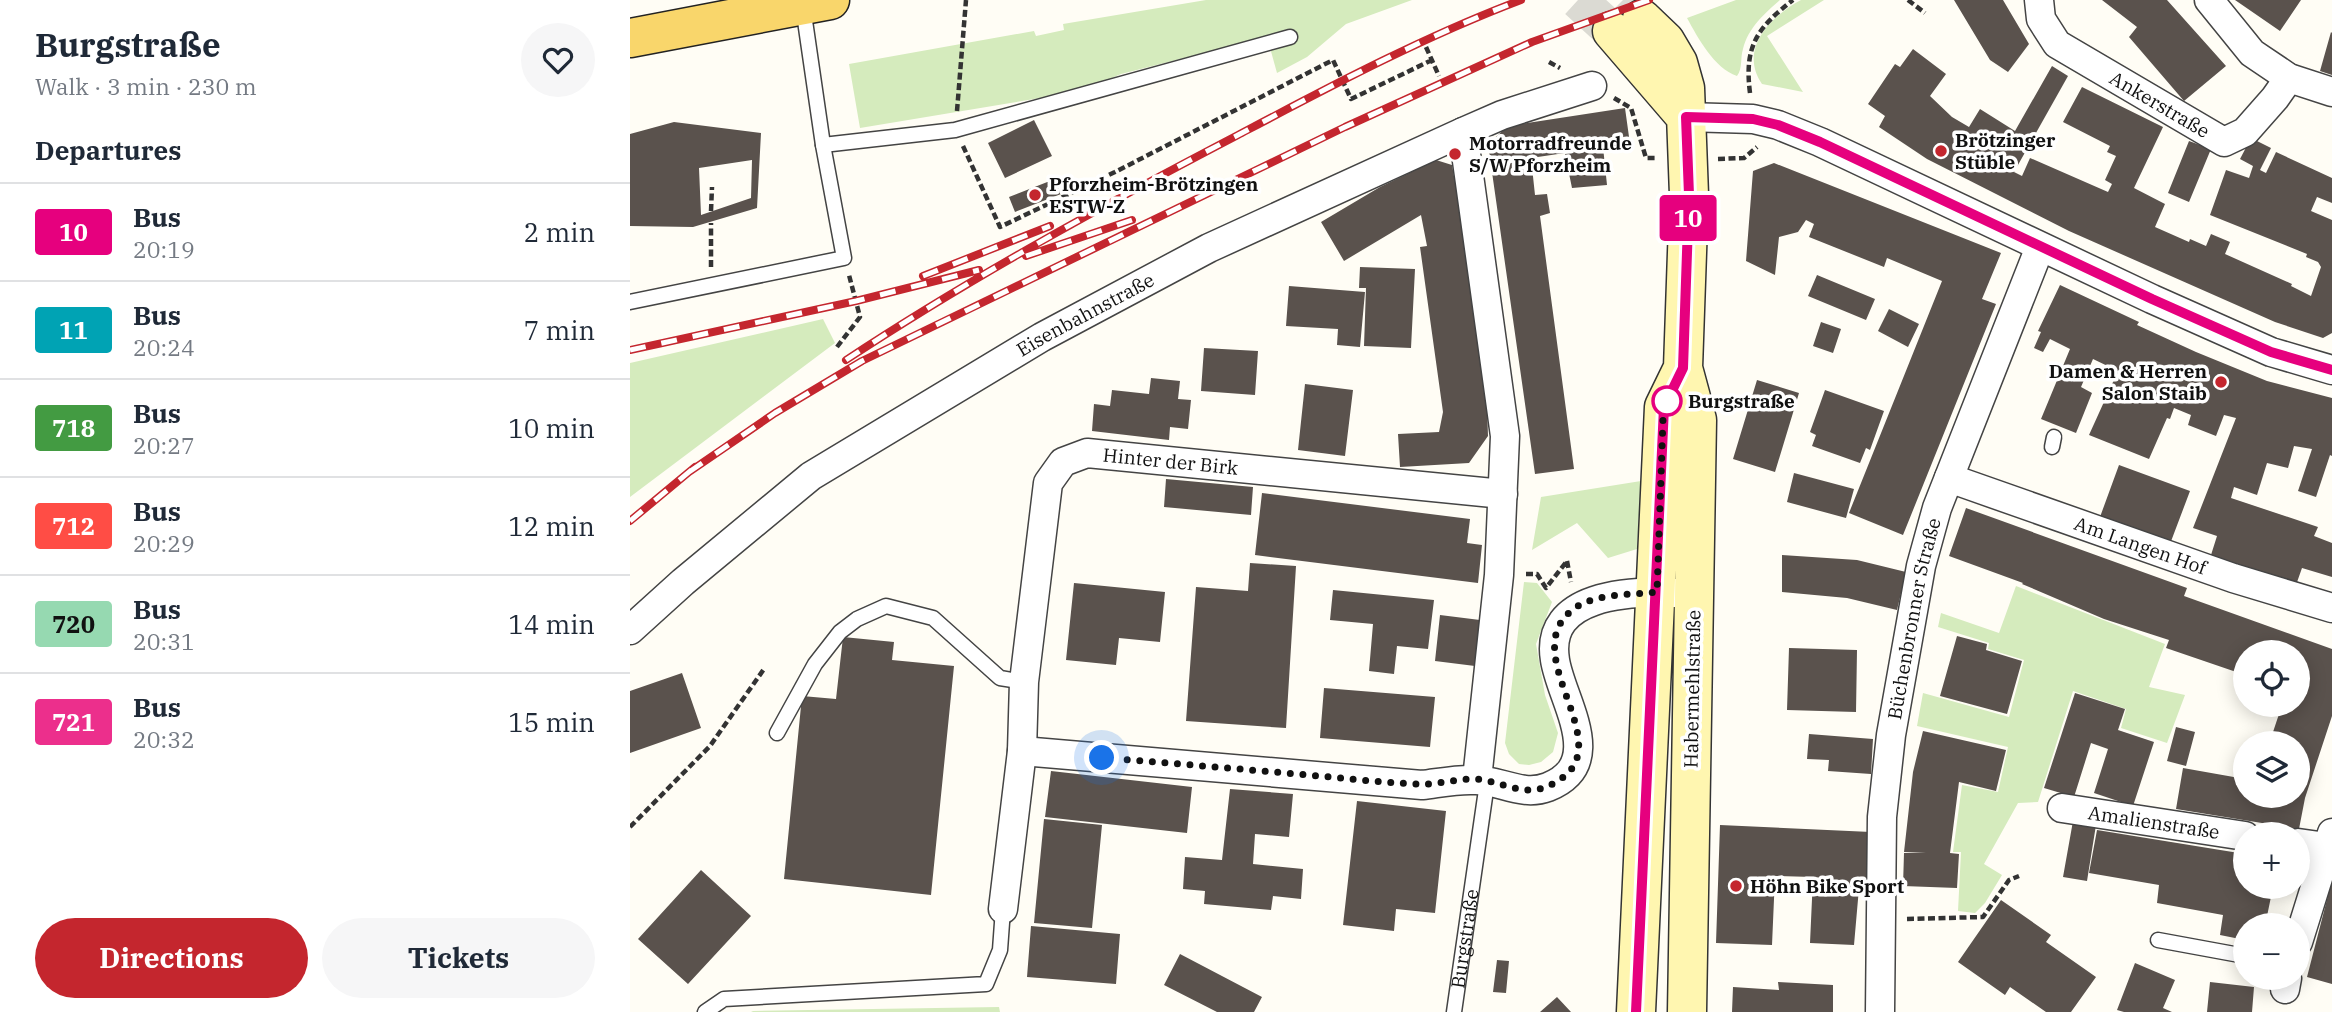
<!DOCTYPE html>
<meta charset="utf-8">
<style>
:root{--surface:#fff;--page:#f6f6f7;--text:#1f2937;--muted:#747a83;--line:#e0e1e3;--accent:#c4262e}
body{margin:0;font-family:"IBM Plex Serif",serif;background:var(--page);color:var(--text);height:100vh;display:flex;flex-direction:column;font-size:26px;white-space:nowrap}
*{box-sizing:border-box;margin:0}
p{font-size:23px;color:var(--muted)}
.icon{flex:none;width:38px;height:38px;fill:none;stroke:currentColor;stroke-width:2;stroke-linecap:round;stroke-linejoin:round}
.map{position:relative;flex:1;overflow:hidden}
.sheet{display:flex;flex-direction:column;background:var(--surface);width:630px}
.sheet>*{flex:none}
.badge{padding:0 14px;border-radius:5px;font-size:24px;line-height:46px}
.buttons{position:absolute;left:1603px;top:640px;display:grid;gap:14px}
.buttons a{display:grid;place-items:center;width:77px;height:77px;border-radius:50%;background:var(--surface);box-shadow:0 4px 18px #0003;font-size:35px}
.you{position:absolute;width:35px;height:35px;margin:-18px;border:5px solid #fff;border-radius:50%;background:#1a73e8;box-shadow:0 0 0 10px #1a73e833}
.map>.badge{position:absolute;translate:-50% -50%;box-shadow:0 0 0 4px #fff}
h2{padding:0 35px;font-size:26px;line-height:63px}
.round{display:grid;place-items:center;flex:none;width:74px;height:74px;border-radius:37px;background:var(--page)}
.headline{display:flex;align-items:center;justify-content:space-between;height:119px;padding:0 35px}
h1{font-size:33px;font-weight:800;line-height:52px}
.action{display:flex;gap:14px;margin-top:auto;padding:14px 35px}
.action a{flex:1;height:80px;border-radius:42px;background:var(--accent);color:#fff;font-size:28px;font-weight:800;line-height:80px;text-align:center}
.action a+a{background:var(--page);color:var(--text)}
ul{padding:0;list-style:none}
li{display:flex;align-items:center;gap:21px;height:98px;padding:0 35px;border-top:2px solid var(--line)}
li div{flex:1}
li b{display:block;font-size:26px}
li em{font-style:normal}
li .badge{min-width:77px;font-weight:700;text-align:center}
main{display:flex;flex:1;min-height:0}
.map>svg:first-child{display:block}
</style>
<main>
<section class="sheet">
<div class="headline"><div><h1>Burgstraße</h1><p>Walk · 3 min · 230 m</p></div><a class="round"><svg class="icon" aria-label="heart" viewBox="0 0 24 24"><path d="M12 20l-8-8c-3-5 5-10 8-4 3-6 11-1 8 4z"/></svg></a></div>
<h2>Departures</h2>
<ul>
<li><span class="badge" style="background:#e6007e;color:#fff">10</span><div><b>Bus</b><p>20:19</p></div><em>2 min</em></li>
<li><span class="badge" style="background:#00a3b4;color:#fff">11</span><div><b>Bus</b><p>20:24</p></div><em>7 min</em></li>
<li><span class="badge" style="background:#439b42;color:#fff">718</span><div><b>Bus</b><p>20:27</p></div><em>10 min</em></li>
<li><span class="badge" style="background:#ff4d45;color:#fff">712</span><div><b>Bus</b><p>20:29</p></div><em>12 min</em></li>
<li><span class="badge" style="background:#96d9b1;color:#111">720</span><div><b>Bus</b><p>20:31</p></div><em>14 min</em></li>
<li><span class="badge" style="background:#ec2f8c;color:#fff">721</span><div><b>Bus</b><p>20:32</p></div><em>15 min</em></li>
</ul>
<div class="action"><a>Directions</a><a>Tickets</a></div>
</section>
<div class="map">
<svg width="1702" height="1012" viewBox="0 0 1702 1012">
<rect width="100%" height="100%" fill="#fffdf5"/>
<path fill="#d5ebbd" d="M576,0H782L716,24L677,57L647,73L637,37L491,74L452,91L230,128L219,64L404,31L406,36L434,30L433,24Z
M1106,0H1150C1135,13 1118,28 1113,49C1110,58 1113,68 1107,76C1084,68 1068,38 1057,18Z
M1171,0H1194L1137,36L1173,92L1132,84C1108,49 1141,16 1171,0Z
M193,319L205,343L0,497V363Z
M1011,481L1007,549L978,558L947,523L902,550L911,497Z
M894,582L907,583L922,602L906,644L915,695L928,733L923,752L911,762L899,765L889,764L879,754L875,743Z
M1386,586L1535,644L1519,687L1555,695L1537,743L1491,728L1496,709L1443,691L1408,802L1388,803L1354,864L1372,875L1355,903L1345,913L1328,911L1331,852H1323L1332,785L1368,792L1378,747L1287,726L1293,693L1379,717L1394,660L1358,649L1359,643L1308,627L1311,613L1369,633Z
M369,1007L370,1012H121L123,1011Z"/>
<path fill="#5a524d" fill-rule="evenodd" d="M1324,0H1373L1399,44L1378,72L1360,60Z
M1472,0H1537L1596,66L1554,101L1499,37L1507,27Z
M1605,0H1671L1650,31Z
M1701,32L1702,33V75L1690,71Z
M1283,49L1316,74L1300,96L1322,117L1339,127L1350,109L1385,131L1422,66L1438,76L1384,172L1392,176L1400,158L1478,192L1482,184L1475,180L1486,156L1477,152L1480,146L1433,122L1452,87L1533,127L1504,188L1535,204L1525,227L1559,242L1560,239L1576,246L1581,234L1600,242L1595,254L1662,284L1661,286L1681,296L1691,267L1688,262L1676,257L1677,254L1580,215L1596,170L1619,178L1623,166L1610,159L1621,138L1641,148L1630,170L1636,173L1646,152L1702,178V203L1687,197L1681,211L1702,220V333L1693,338L1645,322L1439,231L1297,159L1249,127L1255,116L1238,104L1265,64L1270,67Z
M995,108L1000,144L973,147L977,185L942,188L935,154L955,150L901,158L905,195L917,194L920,213L910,216L944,469L905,474L858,144L878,126Z
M404,120L422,156L375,178L358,143Z
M44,122L131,133L127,208L63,227L0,226V134ZM122,160L121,198L71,215L69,168Z
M1559,141L1581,149L1559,202L1538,193Z
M806,160L822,165L827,193L857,406L858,436L839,463L770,467L768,434L809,432L813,412L790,247L797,246L791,215L714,261L691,222L750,187Z
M1144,163L1371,253L1352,299L1366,304L1273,535L1219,513L1312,281L1257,258L1254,267L1179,237L1184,224L1176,220L1168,232L1149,237L1145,275L1116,261L1123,171Z
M425,179L431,194L385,212L379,197Z
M730,267L785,269L781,348L734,346L736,288H729Z
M1187,275L1245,299L1236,320L1178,296Z
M1430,285L1509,322L1507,325L1566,352L1637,381L1702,398V456L1700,455L1686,497L1668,491L1682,449L1664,446L1658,468L1637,463L1627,495L1604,487L1601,498L1688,527L1684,536L1702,543V577L1672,568L1666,585L1581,555L1587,536L1563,528L1606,418L1594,415L1586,436L1558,425L1561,415L1544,408L1540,419L1537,418L1519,459L1459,435L1488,371L1463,359L1451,387L1462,393L1446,433L1411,419L1440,349L1420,339L1413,352L1404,348L1411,332L1408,331Z
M659,286L735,292L730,347L707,345L708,329L656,326Z
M1259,309L1289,324L1278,347L1248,331Z
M1191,322L1211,329L1203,353L1183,346Z
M574,348L628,351L625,395L571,391Z
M521,378L550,381L548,399L561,400L558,429L540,427L539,440L462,431L464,404L480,406L482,390L519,394Z
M1127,380L1169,393L1145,472L1103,459Z
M675,384L723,390L715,456L668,450Z
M1195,390L1254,411L1240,450L1236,448L1230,463L1182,446L1186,435L1180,432Z
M1489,465L1560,491L1540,544L1470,517Z
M1164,473L1224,489L1216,518L1157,502Z
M536,479L623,487L621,515L534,507Z
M632,493L840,519L837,543L852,545L848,583L625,555Z
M1336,508L1557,588L1554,596L1702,649V716L1675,798L1669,829L1546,809L1553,768L1615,779V796H1668V744H1639L1652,705H1668V653H1615V675L1536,648L1539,640L1474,619L1392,584L1393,583L1319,556Z
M1152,555L1227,560L1276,572L1267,610L1217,598L1152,592Z
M620,563L666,566L656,728L556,721L566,587L618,591Z
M444,583L535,592L530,642L489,638L486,665L436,660Z
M703,590L804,600L798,649L767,646L764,674L739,671L743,624L700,620Z
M810,615L850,620L845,666L805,661Z
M1327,636L1357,644L1356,650L1392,661L1377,714L1310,696Z
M213,637L264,642L262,660L324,666L301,895L154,879L172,696L206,699Z
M1159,648L1227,650L1226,712L1157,710Z
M52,673L71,728L0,753V691Z
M694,688L805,697L800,747L690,738Z
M1445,693L1495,709L1488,730L1524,742L1503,806L1464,793L1478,749L1461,743L1444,797L1414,788Z
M1546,727L1565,732L1556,766L1537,761Z
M1293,731L1376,750L1366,791L1329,782L1320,853L1329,854L1327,888L1273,886L1274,853H1296L1274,852L1283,772Z
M1179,734L1243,739L1241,774L1198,771L1199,760L1177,759Z
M421,771L562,787L557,833L415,817Z
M600,789L663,794L659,837L625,834L623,864L673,869L671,899L643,896L641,910L574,904L575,891L553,889L555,857L592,860Z
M727,801L816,811L805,913L766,909L764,931L713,925Z
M414,819L472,825L462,928L404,923Z
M1443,821L1466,825L1457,881L1433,877Z
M1090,825L1241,832L1238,888H1229L1224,945L1180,943L1183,877L1145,876L1142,945L1086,943Z
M1467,830L1615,854V887H1643L1635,926H1615V940L1590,935L1593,915L1527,903L1529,885L1459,873Z
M71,870L121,916L58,984L8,939Z
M1701,884H1702V984L1677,977Z
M1371,900L1421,935L1416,942L1466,977L1441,1012H1416L1380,987L1375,995L1328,962Z
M401,926L490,934L486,984L397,977Z
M550,954L632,997L624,1012H587L534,985Z
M867,960L879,961L876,993L863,992Z
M1505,963L1545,980L1533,1008L1542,1012H1494L1487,1010Z
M1148,982L1203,985V1012H1102L1103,987L1149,990Z
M1580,982L1624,987L1622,1012H1577Z
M927,997L941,1012H910Z"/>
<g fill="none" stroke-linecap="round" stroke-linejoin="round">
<path stroke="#dbdad3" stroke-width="38" stroke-dasharray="38 19" stroke-linecap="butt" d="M948,0L982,31
M993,0L1012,19"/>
<defs>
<g id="service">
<path d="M193,145L325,130L660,37"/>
<path d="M0,302L214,258L193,145L173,7"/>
<path d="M1422,447L1424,437"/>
<path d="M147,733L185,664L210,632L227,619L256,606L303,618L370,678L394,682"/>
<path d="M1528,940L1615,956"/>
<path d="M75,1012L94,999L356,984L370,950L373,909"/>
<path id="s1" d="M824,1012L857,783"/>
</g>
<g id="minor">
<path id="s2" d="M1409,0L1411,19L1427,44L1594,142L1615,132L1645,98L1659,78"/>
<path d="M1579,0L1622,53L1659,78L1702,92"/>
<path d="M1056,117L1123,119L1148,125L1190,142L1522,299L1641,352L1702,370"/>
<path d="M833,132L875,436L869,575L847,779"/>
<path id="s3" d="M1319,478L1603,578L1702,608"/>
<path id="s4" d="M0,630L53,582L181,476L412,337L579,248L833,132L872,115L962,86"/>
<path d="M392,751L792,785C809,783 827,779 845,780C870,780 892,797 918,787C978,763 931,700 925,660C914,594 1000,591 1045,593"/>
<path id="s5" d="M1432,808L1615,836"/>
<path d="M1668,843L1702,848"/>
<path id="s6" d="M373,909L392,751L394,682L418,483L433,462L457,453L873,494"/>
<path d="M1668,942L1702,833"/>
<path d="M1655,989L1657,978"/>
<path id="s7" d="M1250,1012L1252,817L1261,735L1291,566L1307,508L1410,247"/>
</g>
<path id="secondary" d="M1012,19L1035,41L1048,63L1055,88L1059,195L1053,368L1067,420L1057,1012
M982,31L1056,117
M1006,1012L1034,407L1053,368"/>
<path id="primary" d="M0,38L200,0"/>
</defs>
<use href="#service" stroke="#444" stroke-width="17"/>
<use href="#minor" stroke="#444" stroke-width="31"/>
<use href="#secondary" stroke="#333" stroke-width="41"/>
<use href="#primary" stroke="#222" stroke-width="41"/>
<path stroke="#333" stroke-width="4.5" stroke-dasharray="7 3.5" stroke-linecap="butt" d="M1278,0L1295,13
M796,47L809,76
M919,62L930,68
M1120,93C1114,46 1127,28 1163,0
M984,98L1001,108L1016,158H1027
M327,111L336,0
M333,146L370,227L485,172L703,60L721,99L802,60
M1088,159L1114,158L1127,147
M81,211L82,187
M81,267V223
M207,347L230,317L219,275
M937,561L941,582
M896,574H907L916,588L937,561
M0,827L80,746L134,669
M1277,919L1353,917L1379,880L1389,876"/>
<use href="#service" stroke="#fff" stroke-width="14"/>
<use href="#minor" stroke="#fff" stroke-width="28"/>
<use href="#secondary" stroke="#fff6b0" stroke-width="38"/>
<use href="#primary" stroke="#f9d66b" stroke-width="38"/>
<defs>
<path id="rail" d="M396,256L502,220
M293,276L420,226
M0,350L226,301L349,270
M216,360C342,277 474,205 608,135C701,86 793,37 891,0
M59,472L145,413L232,361L715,127L902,42L1019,0
M0,521L65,467"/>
</defs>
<use href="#rail" stroke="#c4262e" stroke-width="8"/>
<use href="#rail" stroke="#fff" stroke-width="5" stroke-dasharray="16" stroke-linecap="butt"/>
</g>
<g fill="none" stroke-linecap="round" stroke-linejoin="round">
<defs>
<path id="line" d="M1006,1012L1034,407L1053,368L1059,195L1056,117L1123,119L1148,125L1190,142L1522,299L1641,352L1702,370"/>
</defs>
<use href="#line" stroke="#fff" stroke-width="16"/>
<use href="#line" stroke="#e6007e" stroke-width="10"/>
<path stroke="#111" stroke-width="7" stroke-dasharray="0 12.6" d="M472,758C541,763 609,769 678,775C715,778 752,783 789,784C808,785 828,778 847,779C880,783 899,802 932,778C987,739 883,651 945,608C966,593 1002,595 1027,592L1033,419L1034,407L1037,401"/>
</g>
<g fill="#c4262e" stroke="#fff" stroke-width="2.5">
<circle cx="1311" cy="151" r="7"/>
<circle cx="825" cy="154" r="7"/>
<circle cx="405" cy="195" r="7"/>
<circle cx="1591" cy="382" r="7"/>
<circle cx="1106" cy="886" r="7"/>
</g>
<circle fill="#fff" stroke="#e6007e" stroke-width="3.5" cx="1037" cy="401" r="14"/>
<g text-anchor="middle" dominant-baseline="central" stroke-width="7" stroke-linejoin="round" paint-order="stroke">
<g font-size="19" fill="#111" stroke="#fff">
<text stroke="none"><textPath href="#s2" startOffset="168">Ankerstraße</textPath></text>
<text stroke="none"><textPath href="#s4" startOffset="556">Eisenbahnstraße</textPath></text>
<text stroke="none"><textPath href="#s6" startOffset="564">Hinter der Birk</textPath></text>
<text stroke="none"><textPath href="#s3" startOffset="203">Am Langen Hof</textPath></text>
<text stroke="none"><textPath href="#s7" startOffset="396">Büchenbronner Straße</textPath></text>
<text transform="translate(1062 689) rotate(-89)">Habermehlstraße</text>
<text stroke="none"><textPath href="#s5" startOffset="93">Amalienstraße</textPath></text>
<text stroke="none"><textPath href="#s1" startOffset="74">Burgstraße</textPath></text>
</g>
<g font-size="19" font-weight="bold" fill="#111" stroke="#fff" text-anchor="start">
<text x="1325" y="140">Brötzinger<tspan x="1325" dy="22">Stüble</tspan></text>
<text x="839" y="143">Motorradfreunde<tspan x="839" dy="22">S/W Pforzheim</tspan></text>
<text x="419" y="184">Pforzheim-Brötzingen<tspan x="419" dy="22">ESTW-Z</tspan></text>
<text x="1577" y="371" text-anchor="end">Damen &amp; Herren<tspan x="1577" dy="22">Salon Staib</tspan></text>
<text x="1120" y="886">Höhn Bike Sport</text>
</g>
<g font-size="19" font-weight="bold" fill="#111" stroke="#fff" text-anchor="start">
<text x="1058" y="401">Burgstraße</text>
</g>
</g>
</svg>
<div class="buttons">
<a><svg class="icon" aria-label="locate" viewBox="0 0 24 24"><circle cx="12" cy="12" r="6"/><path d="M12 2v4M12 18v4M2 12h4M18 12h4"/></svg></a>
<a><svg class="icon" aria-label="layers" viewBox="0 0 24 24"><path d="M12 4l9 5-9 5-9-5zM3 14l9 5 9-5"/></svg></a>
<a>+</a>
<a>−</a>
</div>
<div class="you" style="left:472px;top:758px"></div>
<b class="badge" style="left:1058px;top:218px;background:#e6007e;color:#fff">10</b>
</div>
</main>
